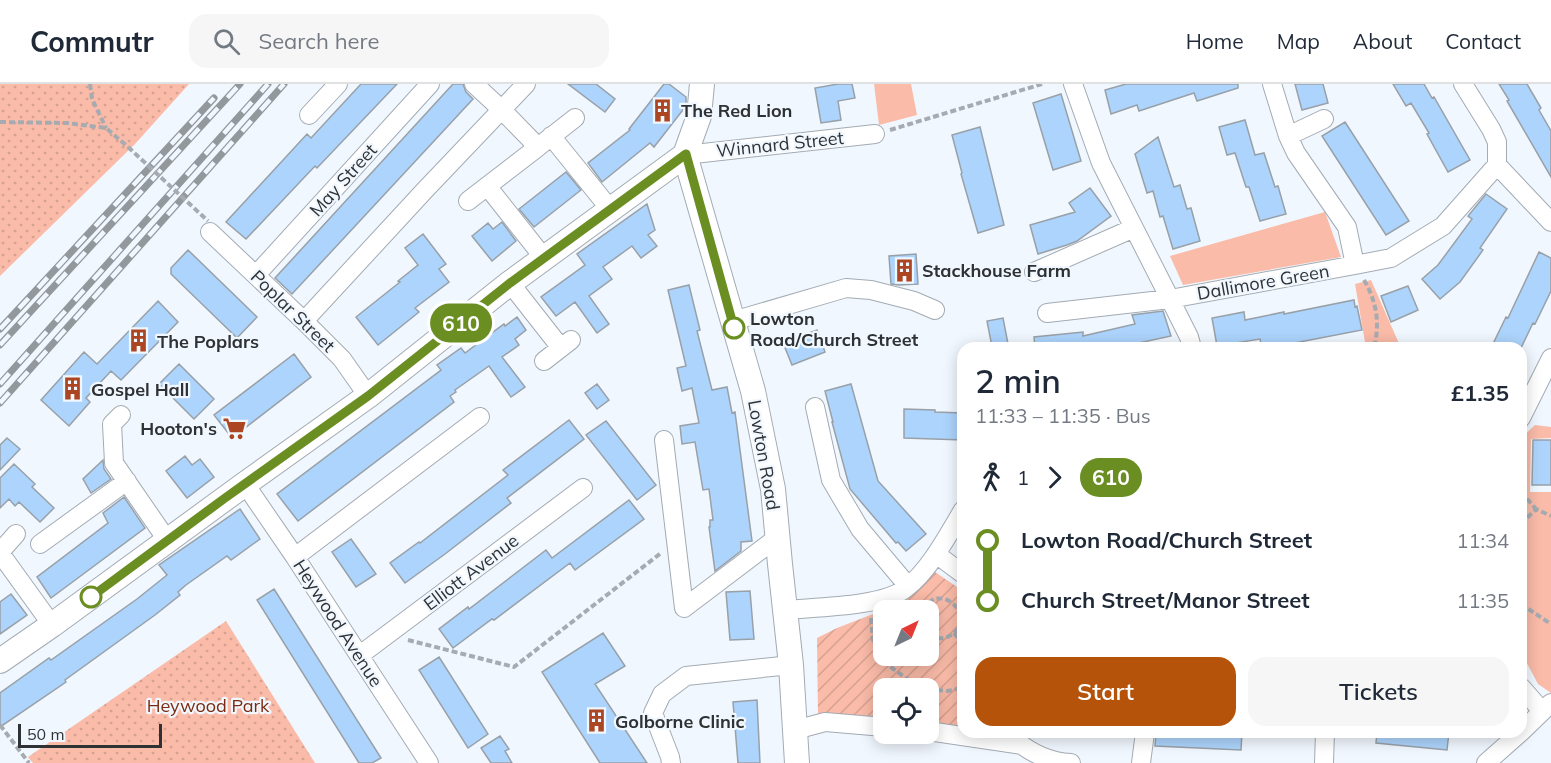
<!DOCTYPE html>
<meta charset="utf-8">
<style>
:root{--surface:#fff;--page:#f6f6f7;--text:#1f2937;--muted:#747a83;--line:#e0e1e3;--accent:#b45309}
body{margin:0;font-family:Mulish,sans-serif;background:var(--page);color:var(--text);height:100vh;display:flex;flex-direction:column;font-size:22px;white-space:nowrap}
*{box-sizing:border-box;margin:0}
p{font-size:20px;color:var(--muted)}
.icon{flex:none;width:33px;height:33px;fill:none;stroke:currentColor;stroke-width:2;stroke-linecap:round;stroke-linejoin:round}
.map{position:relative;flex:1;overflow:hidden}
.side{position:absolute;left:957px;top:258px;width:570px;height:396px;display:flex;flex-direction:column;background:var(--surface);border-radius:18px;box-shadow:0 3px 15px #0003}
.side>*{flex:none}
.badge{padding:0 12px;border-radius:20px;font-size:21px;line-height:39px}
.needle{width:39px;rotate:43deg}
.tools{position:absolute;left:873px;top:516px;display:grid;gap:12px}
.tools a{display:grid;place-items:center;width:66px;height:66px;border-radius:12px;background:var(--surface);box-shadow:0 3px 15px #0003;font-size:30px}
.scale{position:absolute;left:18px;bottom:15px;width:144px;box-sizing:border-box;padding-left:6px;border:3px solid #2f3235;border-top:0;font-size:16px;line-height:21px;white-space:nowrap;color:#2f3235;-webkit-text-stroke:4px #f1f7fe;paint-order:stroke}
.map>.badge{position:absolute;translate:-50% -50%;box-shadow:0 0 0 3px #fff}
.legs{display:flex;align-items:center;gap:9px;height:66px;padding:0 18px;font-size:20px}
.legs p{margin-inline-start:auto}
.summary{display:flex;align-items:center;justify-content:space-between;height:102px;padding:0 18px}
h1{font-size:33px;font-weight:600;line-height:45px}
.action{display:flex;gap:12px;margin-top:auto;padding:12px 18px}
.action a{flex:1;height:69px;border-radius:18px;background:var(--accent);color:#fff;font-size:24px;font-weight:600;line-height:69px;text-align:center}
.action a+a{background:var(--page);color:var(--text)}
ul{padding:0 18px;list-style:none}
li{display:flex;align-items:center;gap:21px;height:60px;font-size:22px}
li i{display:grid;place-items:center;width:9px;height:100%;margin:0 8px;background:currentColor}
li i::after{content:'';width:15px;height:15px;margin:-8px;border:4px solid;border-radius:50%;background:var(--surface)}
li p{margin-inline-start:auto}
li:first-child i{background:linear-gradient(#0000 50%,currentColor 0)}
li:last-child i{background:linear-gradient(currentColor 50%,#0000 0)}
header{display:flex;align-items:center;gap:36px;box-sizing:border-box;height:84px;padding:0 30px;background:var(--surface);border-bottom:2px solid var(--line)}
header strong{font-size:28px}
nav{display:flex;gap:33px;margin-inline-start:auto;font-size:21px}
.search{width:420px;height:54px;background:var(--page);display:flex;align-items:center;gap:15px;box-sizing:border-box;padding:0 21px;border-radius:18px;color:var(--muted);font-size:22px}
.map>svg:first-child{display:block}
</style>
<header>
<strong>Commutr</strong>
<div class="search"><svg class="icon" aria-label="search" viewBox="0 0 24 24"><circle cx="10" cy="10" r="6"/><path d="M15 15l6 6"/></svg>Search here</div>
<nav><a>Home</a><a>Map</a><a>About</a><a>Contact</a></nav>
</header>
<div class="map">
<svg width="1551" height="679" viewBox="0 0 1551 679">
<defs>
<pattern id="park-dots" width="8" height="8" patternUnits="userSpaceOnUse" patternTransform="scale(1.5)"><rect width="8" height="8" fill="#fabba8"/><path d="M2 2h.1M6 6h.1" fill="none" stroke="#d7a191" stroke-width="1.8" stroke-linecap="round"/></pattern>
<pattern id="garden-furrows" width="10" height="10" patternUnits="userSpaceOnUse" patternTransform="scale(1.5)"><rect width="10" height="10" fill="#fabba8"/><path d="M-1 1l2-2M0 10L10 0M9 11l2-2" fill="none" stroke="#d7a191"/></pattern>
</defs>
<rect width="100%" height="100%" fill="#f1f7fe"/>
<path fill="#fabba8" d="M874,0H911L917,31L879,41Z
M1325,128L1341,173L1183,201L1170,172Z
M1371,196L1401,264H1366L1355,200Z
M1535,341L1551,343V354L1531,355L1530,408H1551V609L1538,600L1521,568V354Z"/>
<path fill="url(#park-dots)" d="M0,0H189L135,60L0,192Z
M226,537L315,679H33L28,673Z"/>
<path fill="url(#garden-furrows)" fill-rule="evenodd" d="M935,488L963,507V648L929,645L928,604H884L883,639L818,631L817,554L837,544L904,518ZM884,526H928V572H884Z"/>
<path fill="#add4fc" stroke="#98a0a8" stroke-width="1.5" d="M361,0H397L317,84L315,82L246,155L226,138L307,50L311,54Z
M453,0H463L466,8L473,15L292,210L275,194Z
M568,0H596L615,15L605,28Z
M664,0H669L686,13V22L654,63L650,59L602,98L588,79L630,46L629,45Z
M838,0H852L855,14L838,17L841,36L821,39L815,4Z
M1126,0H1238V4L1197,17L1194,9L1139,27L1137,21L1111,30L1105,6Z
M1295,0H1323L1328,19L1302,26Z
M1393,0H1424L1432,14L1434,13L1470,76L1448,88L1427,50L1429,49L1411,19L1406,22Z
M1499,0H1527L1541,24L1539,26L1551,47V93L1507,17L1509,16Z
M1061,10L1081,77L1053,86L1033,19Z
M1245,36L1255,71L1264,69L1275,103L1278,102L1286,130L1260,137L1249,103H1246L1235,69L1227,71L1219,43Z
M1345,38L1409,137L1386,151L1322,52Z
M980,43L1004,141L978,149L961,90L962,89L952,51Z
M1158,53L1174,103L1180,101L1187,125L1191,124L1200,157L1173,165L1163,132L1160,133L1153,107L1147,109L1135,70Z
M566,88L581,106L534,143L519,125Z
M1090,104L1111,132L1077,157L1067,161L1038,170L1030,141L1075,128L1069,119Z
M1486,110L1507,125L1480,164L1483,166L1460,198L1440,215L1422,195L1438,181L1472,135L1468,132Z
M647,120L655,146L648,151L657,162L641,174L632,162L603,183L612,195L589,212L609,240L597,249L575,218L556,232L541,213L585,181L577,170Z
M502,138L516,157L492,177L472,152L488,139L493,145Z
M423,150L446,180L439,185L449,198L415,224L419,228L378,261L356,233L400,198L398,197L418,181L405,164Z
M188,166L257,233L237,254L171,190V184Z
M1539,168L1551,174V207L1535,240L1533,239L1521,264H1491L1506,233L1508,234Z
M916,170L918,200L899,201L891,200L889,172Z
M689,201L700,246L697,247L712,306L727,303L732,329L735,328L752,457L741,458V467L715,487L709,443H710V436H713L709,405L703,406L695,358L682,360L680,342L699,339L692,304L682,307L677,284L686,282L668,206Z
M1408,202L1418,226L1391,238L1381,212Z
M1354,216L1355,223L1357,222L1362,246L1269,264H1262L1260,255L1217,262L1212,234L1244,228L1245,236L1284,228V230Z
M158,217L178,238L121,296L111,287L86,314L90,318L69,342L41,316L84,268L97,280Z
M1163,227L1171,252L1116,264H1035L1034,253L1083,248V252L1135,240L1132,231Z
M517,233L526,246L515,255L519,261L502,273L525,303L511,313L489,282L455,306L456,308L450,312L454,318L298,437L277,410L441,286L437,281L461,264L465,269L504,240L505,242Z
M1003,234L1008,260L992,263L987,237Z
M817,246L825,268L792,281L783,259Z
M294,270L311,293L232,354L214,331Z
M179,280L214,315L194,335L159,300Z
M597,300L609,316L597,325L585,309Z
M851,300L878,397L926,450L906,467L898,458L896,459L850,405L832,338H833L825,307Z
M904,325L935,326V328L963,329V356L904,354Z
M569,336L584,355L507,414L511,419L445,470L405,499L390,479L419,458L420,459L508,391L503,386Z
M606,337L656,401L637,416L586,351Z
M7,354L20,365L0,386V361Z
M1533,356H1551V401H1532Z
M185,372L192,381L200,375L214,393L187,414L166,387Z
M103,376L104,385L111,395L91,409L83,395Z
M14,380L35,400L32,403L54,424L40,438L19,418L15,422L9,415L0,424V394Z
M124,413L145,444L51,514L37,493L108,439L103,429Z
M629,416L644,435L575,486L570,479L494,536L492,535L453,564L439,545L468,523L469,525L546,466L552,474Z
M240,425L260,455L231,476L227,472L186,501L178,508L180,511L155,531L65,596L66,598L0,643V609L49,574L51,576L137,515L167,491L159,481Z
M351,455L376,490L356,503L332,468Z
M274,505L381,674L372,679H359L257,516Z
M750,507L754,555L730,556L726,508Z
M11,510L27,531L0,550V518Z
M603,549L625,582L595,600L647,679H600L542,588Z
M439,573L488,650L468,664L419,586Z
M757,616L760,679H738L733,618Z
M1156,648H1242L1241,666L1155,662Z
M1377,648H1449L1447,666L1376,659Z
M500,652L509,665L505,667L512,679H491L481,664Z"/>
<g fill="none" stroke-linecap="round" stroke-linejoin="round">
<defs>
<path id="minor" d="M474,0L502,26L538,63L575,34
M1073,0L1101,79L1170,215L1189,253L1192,264
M1463,0L1491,45L1497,58V81L1551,138
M309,31L338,0
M551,52L610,125
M1288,52L1324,35
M685,71L875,50
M487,102L544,174
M468,117L538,63
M210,148L304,237L342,275L368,312
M1355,181L1391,174L1443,142L1497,81
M1034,188L1134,144
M256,191L430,0
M510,199L561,264
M1047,229L1170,215L1355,181L1347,143L1296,69L1288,52L1272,0
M304,237L425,106L526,0
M733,237L846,204L871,206L914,217L935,226
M544,277L571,256
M815,323L831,396L860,445L908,502
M121,331L112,340L114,379L167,456
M1521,334L1551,274
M664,356L684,524L778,453
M245,400L295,473L429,679
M40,460L127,397
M0,468L16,450
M0,469L52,541
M936,470L963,490
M295,473L480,333
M785,526C816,523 883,523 906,504C929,487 948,451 963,426
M360,571L583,404
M1521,603L1542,627
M795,646L825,638L884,643
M928,647L1022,661
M1521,648L1551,619
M1013,654C1029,668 1049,678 1071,679
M671,679L670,673L653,629L662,610L686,592L791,581
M1141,679L1145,648
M1324,679L1325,648
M1486,679L1521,648"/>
<path id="major" d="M685,71L753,307L773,405L780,480L791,581L797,679
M685,71L699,32L702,0
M0,577L52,541L245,400L368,312L510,199L685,71"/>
</defs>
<use href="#minor" stroke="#a3abb3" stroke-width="20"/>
<use href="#major" stroke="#a3abb3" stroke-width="26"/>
<path stroke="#a6abb1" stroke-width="4" stroke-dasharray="6 3" stroke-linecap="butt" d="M90,0L92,15L106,44
M0,38L67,39L106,44L128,63
M890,46L1042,0
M1364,196C1377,218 1380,240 1374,264
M1521,408L1536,425
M1521,440L1536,425L1551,432
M1521,520L1551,540
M923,526C941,495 978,534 951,551C943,556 936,555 928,550
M871,534L873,556L892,584L920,604H925
M954,549L963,560
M408,556L514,583L661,469
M928,605L947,607L963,604
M0,641L29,679"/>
<use href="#minor" stroke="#fff" stroke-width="18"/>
<use href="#major" stroke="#fff" stroke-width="24"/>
<defs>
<path id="rail" d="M0,245L214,14
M0,261L240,0
M0,300L268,0
M0,319L284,0"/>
</defs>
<use href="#rail" stroke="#93989d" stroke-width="7"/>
<use href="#rail" stroke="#f1f7fe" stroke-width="4.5" stroke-dasharray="14" stroke-linecap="butt"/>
<path stroke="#a6abb1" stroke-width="4" stroke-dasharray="6 3" stroke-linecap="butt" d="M128,63L208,137"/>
</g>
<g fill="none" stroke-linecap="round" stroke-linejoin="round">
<defs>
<path id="line-1" d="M91,513L225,414L368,312L510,199L686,70L734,244"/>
</defs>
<use href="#line-1" stroke="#fff" stroke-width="14"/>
<use href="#line-1" stroke="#6b8e23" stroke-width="9"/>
</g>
<defs>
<symbol id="building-bare" viewBox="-9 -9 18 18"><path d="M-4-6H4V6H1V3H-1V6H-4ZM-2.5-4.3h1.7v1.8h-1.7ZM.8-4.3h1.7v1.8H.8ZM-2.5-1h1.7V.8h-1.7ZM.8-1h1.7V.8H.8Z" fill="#ac4522" stroke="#f1f7fe" stroke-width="2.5" paint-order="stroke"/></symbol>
<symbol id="supermarket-bare" viewBox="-9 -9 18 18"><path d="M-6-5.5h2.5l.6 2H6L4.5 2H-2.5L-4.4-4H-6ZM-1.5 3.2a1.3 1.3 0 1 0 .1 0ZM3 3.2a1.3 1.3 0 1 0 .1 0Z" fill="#ac4522" stroke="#f1f7fe" stroke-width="2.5" paint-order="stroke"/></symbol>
</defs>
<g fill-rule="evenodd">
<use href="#building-bare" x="646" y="10" width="33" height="33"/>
<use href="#building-bare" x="888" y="170" width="33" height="33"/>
<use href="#building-bare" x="122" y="240" width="33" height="33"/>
<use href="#building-bare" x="56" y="288" width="33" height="33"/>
<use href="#supermarket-bare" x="218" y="328" width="33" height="33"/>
<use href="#building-bare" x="580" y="620" width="33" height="33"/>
</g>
<g fill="#fff" stroke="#6b8e23" stroke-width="3">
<circle cx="734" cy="244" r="10"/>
<circle cx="91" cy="513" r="10"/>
</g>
<g text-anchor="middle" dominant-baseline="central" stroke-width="4.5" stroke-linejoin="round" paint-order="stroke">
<g font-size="18" font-weight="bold" fill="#2f3235" stroke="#f1f7fe" text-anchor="start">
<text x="681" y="26">The Red Lion</text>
<text x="922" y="186">Stackhouse Farm</text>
<text x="157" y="257">The Poplars</text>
<text x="91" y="305">Gospel Hall</text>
<text x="217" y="344" text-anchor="end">Hooton's</text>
<text x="615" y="637">Golborne Clinic</text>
</g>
<g font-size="18" fill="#2f3235" stroke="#f1f7fe">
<text transform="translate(780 60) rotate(-6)">Winnard Street</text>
<text transform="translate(343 96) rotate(-48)">May Street</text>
<text transform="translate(1263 198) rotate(-10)">Dallimore Green</text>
<text transform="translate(293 227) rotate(44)">Poplar Street</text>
<text transform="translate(764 371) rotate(80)">Lowton Road</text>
<text transform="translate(471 488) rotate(-37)">Elliott Avenue</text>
<text transform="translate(338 539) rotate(57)">Heywood Avenue</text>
</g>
<g font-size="18" font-weight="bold" fill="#2f3235" stroke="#f1f7fe" text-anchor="start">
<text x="750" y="234">Lowton<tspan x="750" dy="21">Road/Church Street</tspan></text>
</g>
<g font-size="18" fill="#7b2b0f" stroke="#f1f7fe">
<text x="208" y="621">Heywood Park</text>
</g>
</g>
</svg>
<div class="tools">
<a><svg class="needle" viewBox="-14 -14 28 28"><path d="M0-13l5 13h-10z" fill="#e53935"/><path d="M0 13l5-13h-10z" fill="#747a83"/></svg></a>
<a><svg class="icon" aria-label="locate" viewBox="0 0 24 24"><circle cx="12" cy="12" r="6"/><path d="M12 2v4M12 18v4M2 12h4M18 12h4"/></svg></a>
</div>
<div class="scale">50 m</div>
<b class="badge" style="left:461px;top:239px;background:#6b8e23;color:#fff">610</b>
<section class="side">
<div class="summary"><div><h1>2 min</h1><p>11:33 – 11:35 · Bus</p></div><b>£1.35</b></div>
<div class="legs"><svg class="icon" aria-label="walk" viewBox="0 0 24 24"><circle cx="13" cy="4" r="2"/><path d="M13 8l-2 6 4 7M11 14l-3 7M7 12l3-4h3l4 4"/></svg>1<svg class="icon" aria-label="forward" viewBox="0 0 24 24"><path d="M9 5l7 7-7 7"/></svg><b class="badge" style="background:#6b8e23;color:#fff">610</b></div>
<ul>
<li><i style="color:#6b8e23"></i><b>Lowton Road/Church Street</b><p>11:34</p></li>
<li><i style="color:#6b8e23"></i><b>Church Street/Manor Street</b><p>11:35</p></li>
</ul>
<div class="action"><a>Start</a><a>Tickets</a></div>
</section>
</div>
